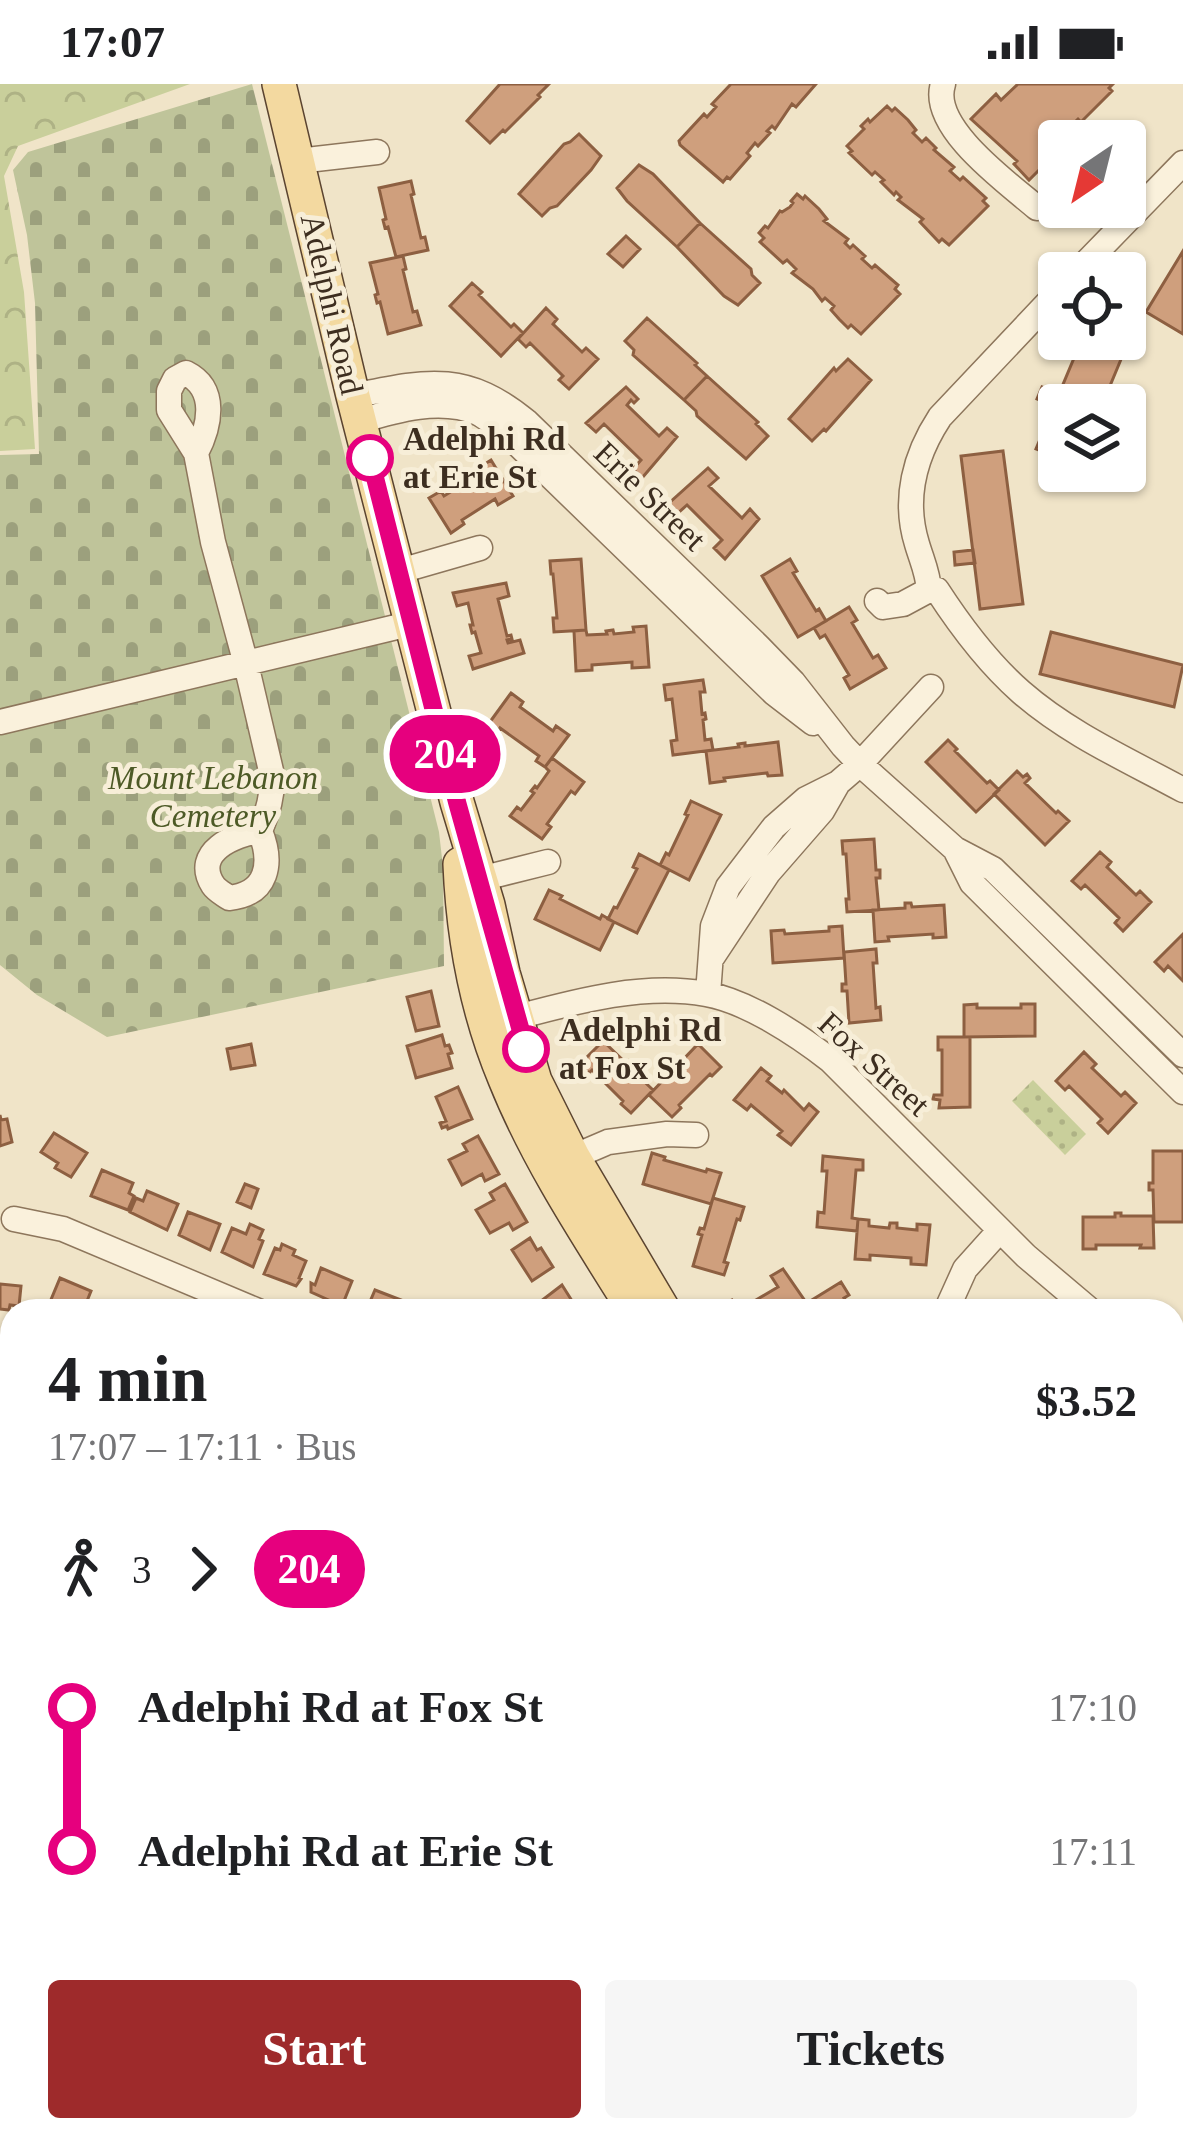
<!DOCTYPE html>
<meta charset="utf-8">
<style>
:root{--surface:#fff;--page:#f6f6f6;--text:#202124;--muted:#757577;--accent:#9e2a2b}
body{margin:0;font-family:"Times New Roman",serif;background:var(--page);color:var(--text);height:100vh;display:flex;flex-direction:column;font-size:45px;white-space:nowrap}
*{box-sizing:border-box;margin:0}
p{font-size:39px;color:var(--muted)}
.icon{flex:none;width:66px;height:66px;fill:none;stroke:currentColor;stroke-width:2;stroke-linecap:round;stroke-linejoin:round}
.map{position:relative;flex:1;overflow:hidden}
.panel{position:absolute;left:0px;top:1215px;width:1185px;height:843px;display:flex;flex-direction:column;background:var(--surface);border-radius:36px 36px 0 0;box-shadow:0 3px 9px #0004}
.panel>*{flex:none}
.badge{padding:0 24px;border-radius:39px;font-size:42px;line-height:78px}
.needle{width:78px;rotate:215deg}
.tools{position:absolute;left:1038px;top:36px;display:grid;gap:24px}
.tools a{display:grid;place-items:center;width:108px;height:108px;border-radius:12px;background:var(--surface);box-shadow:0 3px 9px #0004;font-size:60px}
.map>.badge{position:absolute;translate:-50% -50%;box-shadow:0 0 0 6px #fff}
.legs{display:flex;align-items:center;gap:18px;height:132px;padding:0 48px;font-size:39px}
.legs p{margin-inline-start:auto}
.summary{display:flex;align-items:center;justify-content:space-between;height:204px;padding:0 48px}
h1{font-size:66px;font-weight:600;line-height:90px}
.action{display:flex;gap:24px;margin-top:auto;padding:24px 48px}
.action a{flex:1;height:138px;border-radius:12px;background:var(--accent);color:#fff;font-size:48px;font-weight:600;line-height:138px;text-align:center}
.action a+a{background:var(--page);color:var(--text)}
ul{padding:0 48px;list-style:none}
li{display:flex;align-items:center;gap:42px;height:144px;font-size:45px}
li i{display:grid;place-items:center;width:18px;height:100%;margin:0 15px;background:currentColor}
li i::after{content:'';width:30px;height:30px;margin:-15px;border:9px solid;border-radius:50%;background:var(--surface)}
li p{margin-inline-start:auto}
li:first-child i{background:linear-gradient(#0000 50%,currentColor 0)}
li:last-child i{background:linear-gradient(currentColor 50%,#0000 0)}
.status{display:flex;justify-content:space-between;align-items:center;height:84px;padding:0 60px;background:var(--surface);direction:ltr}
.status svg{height:33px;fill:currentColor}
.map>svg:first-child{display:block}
</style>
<div class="status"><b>17:07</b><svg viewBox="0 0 49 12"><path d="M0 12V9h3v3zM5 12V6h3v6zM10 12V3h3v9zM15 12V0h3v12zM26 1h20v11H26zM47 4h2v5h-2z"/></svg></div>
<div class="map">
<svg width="1183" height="2056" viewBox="0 0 1183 2056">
<defs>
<pattern id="forest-crowns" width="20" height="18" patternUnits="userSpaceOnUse" patternTransform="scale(3)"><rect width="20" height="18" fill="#c9cf9b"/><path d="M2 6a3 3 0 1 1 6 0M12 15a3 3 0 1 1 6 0" fill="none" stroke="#aeb285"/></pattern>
<pattern id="cemetery-stones" width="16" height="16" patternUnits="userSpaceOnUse" patternTransform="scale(3)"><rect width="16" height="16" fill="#bfc49a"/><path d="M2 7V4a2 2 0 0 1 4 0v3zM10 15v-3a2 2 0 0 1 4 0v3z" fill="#9ca07d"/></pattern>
<pattern id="park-dots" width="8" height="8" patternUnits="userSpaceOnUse" patternTransform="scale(3)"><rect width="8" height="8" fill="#c9cf9b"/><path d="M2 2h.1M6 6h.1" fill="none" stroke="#aeb285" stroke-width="1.8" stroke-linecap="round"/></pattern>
</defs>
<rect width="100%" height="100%" fill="#f0e4c8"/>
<path fill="url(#forest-crowns)" d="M0,0H190L18,62L4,92L24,208L35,365L0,367Z
M0,1529L12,1538V1773L0,1744Z
M12,2024V2046H169L170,2056H14L2,2043Z"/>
<path fill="url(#cemetery-stones)" d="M252,0L439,748L443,783L444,882L107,953L37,911L0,881V371L39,370L35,219L27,151L13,86L28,68Z"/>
<path fill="url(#park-dots)" d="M1033,996L1086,1050L1065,1071L1012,1017Z"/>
<path fill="#cf9f7d" stroke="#8d5f41" stroke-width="3" d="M500,0H549L538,11L540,13L505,48L503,46L490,59L467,37Z
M731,0H816L796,23L792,20L775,45L772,42L767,47L770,49L758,62L755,59L747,69L750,72L730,95L727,93L723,98L680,61L679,57L704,30L707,33L716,23L712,20Z
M1018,0H1113L1109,4L1112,7L1081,38L1078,35L1049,63L1055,70L1029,96L1014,80L1017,77L971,35L996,10L1001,16Z
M887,22L892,27L895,24L908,36L916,46L913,49L922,58L926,54L936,64L934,66L954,83L950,87L960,96L963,93L986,114L983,117L988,122L949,161L942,155L939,158L920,138L923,135L898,116L901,113L896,108L894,111L881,98L884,96L875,88L872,91L849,69L852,67L847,62L864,45L861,42L868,35L870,38Z
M579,50L601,72L591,86L557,122L550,124L542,132L519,110L564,60L570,58Z
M639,81L653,90L700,139L677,163L627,117L617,104Z
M411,97L414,110L411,111L421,154L425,153L428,166L396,173L388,143L385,144L383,136L386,135L379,104Z
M797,110L803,115L805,112L819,125L827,135L824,137L848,155L845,159L850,164L853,161L865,172L862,175L872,184L875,181L898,201L895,205L900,210L861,250L851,241L848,244L839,235L831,226L834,222L825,214L822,217L813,205L792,189L796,185L787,176L783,179L760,158L764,154L759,149L765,142L768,144L780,127L782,128L790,123L793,119L791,117Z
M700,139L751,185L752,191L760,199L738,221L724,212L677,163Z
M626,152L640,165L623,183L608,170Z
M1183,167V250L1146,228Z
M403,172L406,185L403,186L413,228L417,227L421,241L388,250L380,218L377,219L375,211L378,210L370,179Z
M472,199L482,208L479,211L511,243L514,240L523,249L501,272L450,222Z
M546,224L557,235L553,240L582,268L586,264L598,275L569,305L559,296L563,292L530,259L526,263L518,255Z
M647,234L697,279L695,281L707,292L684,316L633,271L634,266L625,257Z
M1125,254L1129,256L1102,321H1059V374L1036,365L1082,255Z
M848,275L871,296L826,347L824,345L812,357L789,335L834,284L836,287Z
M707,292L758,338L756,340L768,352L746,375L697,332L696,327L684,316Z
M626,303L638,315L634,319L631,316L627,321L659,352L667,344L677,353L642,394L633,385L641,376L604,340L596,348L586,339Z
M1042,303L1059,310L1054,322L1037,315Z
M1003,367L1023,520L980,525L961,372Z
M491,376L513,412L498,421L495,415L462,436L464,440L451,449L429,414L441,407L444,412L460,402L459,399L465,396L466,398L483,388L480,383Z
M708,384L718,394L709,402L742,434L750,425L759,435L725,475L714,464L722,456L687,421L678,429L668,420Z
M973,466L975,479L955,481L954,468Z
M581,475L586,546L554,548L553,534H557L553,490H551L550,477Z
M790,475L797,487L793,489L816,527L819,525L826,537L798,553L762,492Z
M506,499L509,512L498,515L507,552L511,551L512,555L507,556L508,559L520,556L524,569L473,585L469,572L481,569L475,548L472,549L470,541H473L468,519L457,522L453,509Z
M849,523L857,536L852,539L873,574L878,571L886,584L850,605L844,594L849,591L825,551L820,554L814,544Z
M646,542L649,583L632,584V578L592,581V586L576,587L574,547L586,546L587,551L607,550L606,547L613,546L614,550L634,548L633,543Z
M1051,548L1183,581L1174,623L1040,590Z
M703,596L705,608H700L702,630L705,629L706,635L703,636L705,656L711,655L713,666L673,671L671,657L677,656L672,615L666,616L664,601Z
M511,609L523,618L520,623L553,647L556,642L569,651L545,683L536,677L539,672L500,644L497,649L487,642Z
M948,656L957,665L955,667L987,699L990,697L999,706L976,728L926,678Z
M778,658L782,691L768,692L767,689L724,694L725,697L710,699L706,667L739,663L738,660L745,659V662Z
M552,674L584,698L575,710L571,707L547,740L551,743L542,755L510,732L517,723L521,726L534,709L531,707L535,702L537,704L549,687L545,683Z
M1017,687L1023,693L1027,690L1030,694L1025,699L1056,729L1058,727L1069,737L1045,761L994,710Z
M691,717L721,731L689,796L660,781L666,769L669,771L688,731L685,730Z
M874,755L876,786H880V794H876L879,826L847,828L846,815H849L846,770H843L842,757Z
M1100,768L1111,778L1107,783L1136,811L1140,807L1151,818L1123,847L1115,839L1119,834L1085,801L1081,805L1072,797Z
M639,770L669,786L637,849L608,835L614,823L617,824L637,785L633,783Z
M549,806L562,812L560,815L600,835L602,831L614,838L600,866L535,835Z
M905,819H911L912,823L944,821L946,853L933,854V850L888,853L889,857L875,858L873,826L905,824Z
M842,842L844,874L773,879L771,847L784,846L785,850L829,847V843Z
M1183,850V897L1168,882L1164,887L1155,878Z
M876,865L877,879H873L876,924L880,923L881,936L849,939L847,907H842V900H846L844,868Z
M431,907L439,942L416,947L407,913Z
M977,920V924H1021V920H1035V952L964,953V921Z
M442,951L445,962L449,961L452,969L448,970L452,984L416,994L407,962Z
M938,953H970V1023L939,1024L940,1016L933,1015L934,1011H942V966H938Z
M603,957L626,979L628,977L632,982L630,984L653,1006L631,1029L621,1020L623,1017L592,986L589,989L580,980Z
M251,960L255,981L231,985L227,965Z
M698,960L721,983L712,992L710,990L679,1021L681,1024L672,1033L649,1011L671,988L668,985L673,980L676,983Z
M1084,968L1096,980L1092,984L1121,1012L1125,1008L1136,1019L1108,1049L1098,1039L1102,1035L1069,1002L1065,1006L1056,997Z
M761,984L771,992L767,997L782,1009L784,1006L804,1026L809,1020L818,1028L791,1061L778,1051L782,1047L751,1021L747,1026L734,1016Z
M458,1003L472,1035L448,1045L447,1042L442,1044L440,1039L446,1037L436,1013Z
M0,1031L1,1036L7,1035L12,1058L0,1062Z
M54,1049L87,1069L71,1093L55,1084L58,1079L41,1068Z
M478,1052L499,1090L485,1097L482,1090L462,1101L449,1076L467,1067L463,1060Z
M1153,1067H1183V1138H1154L1153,1106H1149V1099H1153Z
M652,1069L665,1073L664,1076L706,1088L707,1085L721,1089L711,1120L643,1100Z
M823,1072L863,1076V1086H856L852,1134L858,1135L857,1147L817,1143L818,1128L824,1129L827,1087H822Z
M102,1086L133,1099L129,1109L134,1112L128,1126L91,1112Z
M245,1100L258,1105L251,1124L237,1118Z
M505,1100L527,1138L513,1146L509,1139L490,1149L476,1126L494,1116L490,1109Z
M147,1107L178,1120L167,1146L130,1128L136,1114L143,1117Z
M713,1114L744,1123L740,1136L737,1135L724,1178L728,1179L724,1191L693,1182L702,1151L698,1150L700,1144L704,1145Z
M188,1128L220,1140L210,1166L179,1151Z
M1115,1129H1121V1132H1153L1154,1164H1140L1141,1161H1096V1165H1083V1133H1115Z
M858,1135L869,1136V1142L889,1144L890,1139H897V1144L917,1146V1140L930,1141L926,1181L911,1180V1174L870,1171V1176L855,1175Z
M250,1140L263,1146L259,1155L263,1157L253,1183L222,1168L232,1144L246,1150Z
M530,1154L537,1166L541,1164L553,1183L532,1197L512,1166Z
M282,1160L295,1166L293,1171L306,1177L299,1194L301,1195L296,1202L264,1190L275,1164L280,1166Z
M321,1184L352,1197L342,1222L311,1208V1199L315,1201Z
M783,1185L812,1227H724L721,1222L732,1216L739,1226L778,1203L771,1192Z
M60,1194L91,1207L83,1227H70L50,1218Z
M841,1198L849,1211L844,1214L852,1227H812L807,1219Z
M0,1200L21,1202L19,1222L10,1221L9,1226L0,1225Z
M562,1201L574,1220L571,1222L574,1227H548L541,1217Z
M375,1206L406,1218L403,1227H366Z
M969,1217L1010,1219V1227H968Z
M4,1345H12V1382L9,1381L10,1378L0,1374V1351Z
M1183,1577V1618L1173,1623V1581Z
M1183,1644V1679L1173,1666V1652Z
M1173,1860L1183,1867V1885L1173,1900Z
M196,2046H224L223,2056H195Z
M381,2046H421L423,2052L411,2056H384Z
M809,2046H826L834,2056H804L801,2053Z"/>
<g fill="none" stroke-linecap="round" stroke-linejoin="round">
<defs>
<path id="minor" d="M943,0C929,43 1008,99 1037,124
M298,77L377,68
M1076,189L1183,79
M1059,207L940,333C915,371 903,415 917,460C922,477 928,489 929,506H937C961,543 988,579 1021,608C1069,650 1128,676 1183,706
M353,312C427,297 465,287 527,338L758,562L793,598L843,662L860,680L955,765L993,785L1183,971
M360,337C396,326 441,313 478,329C486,333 495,341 503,346L774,609L813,639
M196,369C210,342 218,305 186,289L175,295L169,307V326L196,369L213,458L246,580L272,691C273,711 268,727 260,747C273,779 268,810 229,814C224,810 217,807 213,801C192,768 235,750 260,747
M400,487L480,464
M877,517L883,523L903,520L929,506
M0,638L413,539
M955,765L972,799L1183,1008
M480,795L548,778
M713,872L768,789L822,727L838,699
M708,910L713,842L728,803L774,743L806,715L838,699L860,680L931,603
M502,937C567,920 638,898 706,910C747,917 798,951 830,976L1026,1172L1091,1227
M573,1073L608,1058L667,1050L696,1051
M14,1135L63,1145L258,1227
M946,1227L965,1185L1000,1146
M1173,1270L1183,1274
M0,1431L12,1435
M1173,1495L1183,1490
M1173,1521L1183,1516
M1173,1772L1183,1789
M1173,1943L1183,1934
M268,2056L269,2046
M623,2056L627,2046
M1051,2056L1062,2046"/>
<path id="major" d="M279,0L353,312L457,718L488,821L503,889L535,997L573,1073L664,1227
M460,780C463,852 477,928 505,995C538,1077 588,1152 635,1227
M1173,1981L1183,1971
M884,2046L892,2056
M931,2046L940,2056
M1093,2056L1103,2046
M1150,2056L1161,2046"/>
</defs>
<use href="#minor" stroke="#8d765c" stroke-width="27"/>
<use href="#major" stroke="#5b4430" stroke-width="36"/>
<use href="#minor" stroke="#faf1dc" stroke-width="24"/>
<use href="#major" stroke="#f3d9a0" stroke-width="33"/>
</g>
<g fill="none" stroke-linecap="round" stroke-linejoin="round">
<defs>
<path id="line-1" d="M370,374L457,718L526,965"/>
</defs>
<use href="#line-1" stroke="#fff" stroke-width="27"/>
<use href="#line-1" stroke="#e6007e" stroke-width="18"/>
</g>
<g fill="#fff" stroke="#e6007e" stroke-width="6">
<circle cx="370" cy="374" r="21"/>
<circle cx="526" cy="965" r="21"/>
</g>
<g text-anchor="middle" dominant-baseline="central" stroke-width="10" stroke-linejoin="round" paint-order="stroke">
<g font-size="33" fill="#3d2e20" stroke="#f7eed8">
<text transform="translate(332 220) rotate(77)">Adelphi Road</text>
<text transform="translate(650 412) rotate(44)">Erie Street</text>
<text transform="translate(874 980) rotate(42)">Fox Street</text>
</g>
<g font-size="33" font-weight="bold" fill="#3d2e20" stroke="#f7eed8" text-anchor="start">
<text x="403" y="355">Adelphi Rd<tspan x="403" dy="38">at Erie St</tspan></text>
<text x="559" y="946">Adelphi Rd<tspan x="559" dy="38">at Fox St</tspan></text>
</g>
<g font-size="33" font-style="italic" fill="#4d5a26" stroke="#f7eed8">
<text x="213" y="694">Mount Lebanon<tspan x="213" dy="38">Cemetery</tspan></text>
</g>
</g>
</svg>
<div class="tools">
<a><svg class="needle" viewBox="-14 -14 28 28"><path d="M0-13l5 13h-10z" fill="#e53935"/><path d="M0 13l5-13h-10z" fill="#757577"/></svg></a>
<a><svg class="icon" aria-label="locate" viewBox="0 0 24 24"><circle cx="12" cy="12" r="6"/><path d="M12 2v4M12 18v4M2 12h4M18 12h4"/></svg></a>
<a><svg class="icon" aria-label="layers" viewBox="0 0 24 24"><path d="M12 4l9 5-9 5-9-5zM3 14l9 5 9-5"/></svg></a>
</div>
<b class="badge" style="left:445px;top:670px;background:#e6007e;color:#fff">204</b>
<section class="panel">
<div class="summary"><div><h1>4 min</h1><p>17:07 – 17:11 · Bus</p></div><b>$3.52</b></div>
<div class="legs"><svg class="icon" aria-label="walk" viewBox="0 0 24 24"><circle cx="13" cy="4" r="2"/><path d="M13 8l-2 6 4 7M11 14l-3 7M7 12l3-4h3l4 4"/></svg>3<svg class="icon" aria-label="forward" viewBox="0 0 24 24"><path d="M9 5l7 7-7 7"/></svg><b class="badge" style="background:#e6007e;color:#fff">204</b></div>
<ul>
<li><i style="color:#e6007e"></i><b>Adelphi Rd at Fox St</b><p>17:10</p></li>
<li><i style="color:#e6007e"></i><b>Adelphi Rd at Erie St</b><p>17:11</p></li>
</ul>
<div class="action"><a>Start</a><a>Tickets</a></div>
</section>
</div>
